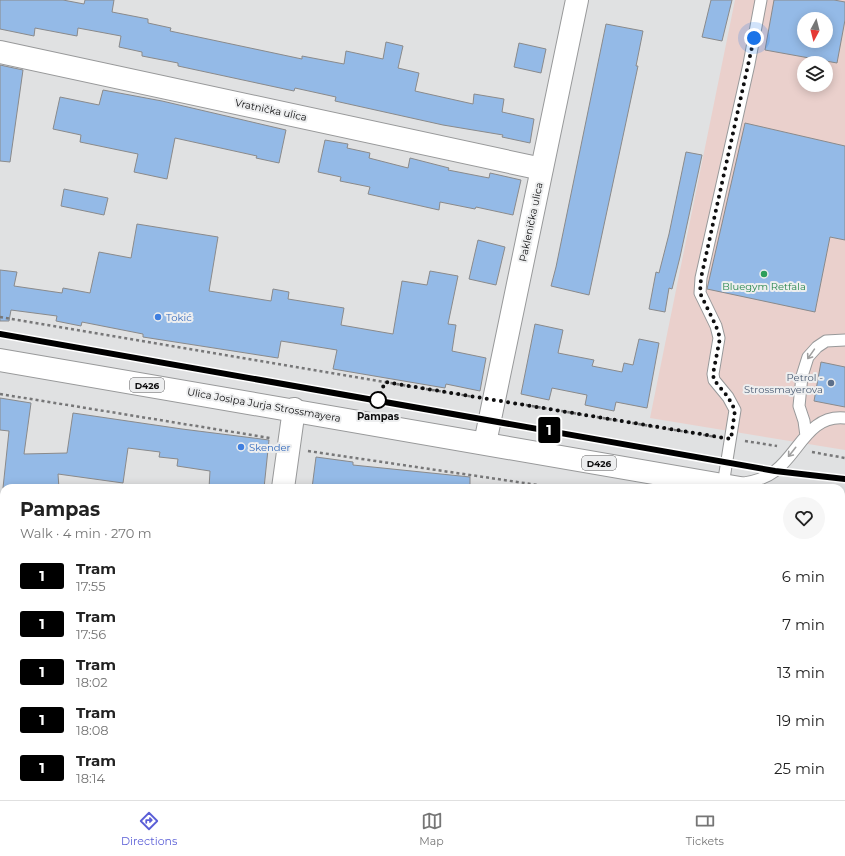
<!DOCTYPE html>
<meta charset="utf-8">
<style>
:root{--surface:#fff;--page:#f6f6f6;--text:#222;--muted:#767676;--line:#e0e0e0;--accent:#5b5fd7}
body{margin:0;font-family:Montserrat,sans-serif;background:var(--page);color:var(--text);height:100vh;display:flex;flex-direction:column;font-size:15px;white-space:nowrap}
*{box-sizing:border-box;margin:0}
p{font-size:13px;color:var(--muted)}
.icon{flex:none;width:22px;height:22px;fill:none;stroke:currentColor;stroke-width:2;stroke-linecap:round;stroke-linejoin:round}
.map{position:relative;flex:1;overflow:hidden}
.side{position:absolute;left:0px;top:484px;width:845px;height:316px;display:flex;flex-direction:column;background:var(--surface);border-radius:12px 12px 0 0;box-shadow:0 2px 10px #0003}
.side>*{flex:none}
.badge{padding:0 8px;border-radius:3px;font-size:14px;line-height:26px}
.needle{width:26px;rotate:187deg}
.controls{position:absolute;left:797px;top:12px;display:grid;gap:8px}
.controls a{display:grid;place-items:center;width:36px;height:36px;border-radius:50%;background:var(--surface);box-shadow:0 2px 10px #0003;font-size:20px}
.you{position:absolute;width:20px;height:20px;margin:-10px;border:3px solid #fff;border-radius:50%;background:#1a73e8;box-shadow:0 0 0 6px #1a73e833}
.map>.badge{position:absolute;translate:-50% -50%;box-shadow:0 0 0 2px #fff}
.round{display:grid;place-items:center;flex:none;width:42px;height:42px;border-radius:21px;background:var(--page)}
.head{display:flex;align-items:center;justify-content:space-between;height:68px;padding:0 20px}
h1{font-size:19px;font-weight:700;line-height:30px}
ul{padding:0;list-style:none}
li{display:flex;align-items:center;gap:12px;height:48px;padding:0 20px}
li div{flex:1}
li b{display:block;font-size:15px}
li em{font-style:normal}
li .badge{min-width:44px;font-weight:700;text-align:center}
.menu{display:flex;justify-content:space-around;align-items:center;height:56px;border-top:1px solid var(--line);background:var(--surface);font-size:11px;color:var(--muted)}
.menu a{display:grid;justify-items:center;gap:2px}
.menu .selected{color:var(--accent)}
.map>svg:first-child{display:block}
</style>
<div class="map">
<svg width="845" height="800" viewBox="0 0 845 800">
<rect width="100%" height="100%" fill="#e0e1e2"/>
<path fill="#ead0cc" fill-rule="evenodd" d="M735,0H845V450L650,418ZM804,19H826V41H804ZM804,63H826V85H804Z"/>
<path fill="#94bae7" stroke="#8a8a8b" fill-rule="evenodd" d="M0,0H63L84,4L85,0H114L112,12L148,19V23L171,28L170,31L302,59V56L344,64L346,51L383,59L386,42L403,46L398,68L419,73L415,91L473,104L474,94L504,99L502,112L534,119L530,143L502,137L503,135L443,125L335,101L336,97L295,88L294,91L178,66V63L142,56V52L119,47L121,36L78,28L77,36L35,28L34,36L0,29Z
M711,0H732L722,41L702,37Z
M774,0H834L845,2V20L837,63L765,50ZM804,19H826V41H804Z
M606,24L643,31L636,66H638L589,295L551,286L556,267Z
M519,43L546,49L541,73L514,67Z
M0,65L23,70L10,162L0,161Z
M103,90L162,101L286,130L279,163L256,158L257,156L175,138L167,179L134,172L138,154L80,142L81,135L53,129L60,97L99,105Z
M745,123L845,146V240L830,237L815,312L707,289Z
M325,140L348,144L347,148L370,153L369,158L408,168L410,158L449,168L448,170L489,178L490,173L521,180L513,215L476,207L475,209L440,202L439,210L368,194L370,187L340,181L341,177L318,172Z
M686,152L702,155L680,257L672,289L669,288L665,312L649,309L656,272L659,273L669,234Z
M64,189L108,198L104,215L61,206Z
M137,224L218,237L209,291L271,301L273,289L289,292L288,299L344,308L341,325L393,334L402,281L427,285L430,271L458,276L448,324L456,325L452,351L486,358L480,391L446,384L445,388L333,369L337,350L281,341L278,358L143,337V334L82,322L81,326L56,321L57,316L11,310L9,321H0V270L17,272L14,286L62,293L63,288L90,293L99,252L131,258Z
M478,240L505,247L496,285L469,279Z
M535,324L563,330L558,353L594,360L592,366L622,372L624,363L633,365L639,339L659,343L647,408L616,402L614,411L585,405L587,395L552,388L549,400L521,394Z
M821,362L845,367V407L814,401Z
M0,398L31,403L24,454L67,453L73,413L182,429L269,440L264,488H209L210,471L177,466L178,459L159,457L160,452L128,448L123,483L58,474L59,488H3L9,431L0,430Z
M316,457L353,462V465L470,477V488H312Z"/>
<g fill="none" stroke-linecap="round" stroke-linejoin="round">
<defs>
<path id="lane" d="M806,436L804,421L799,406L802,376L808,357L817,347L826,341L845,340
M735,484C749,483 763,480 775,471C799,453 809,414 845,418
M723,485L735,410L728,397L714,380L713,374L719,338L716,326L700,293L701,278L749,64L761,0
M841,566H845
M841,631L845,633"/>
<path id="street" d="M0,52L542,169
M485,443L577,0
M283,488L294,409
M0,770H4
M8,800V796
M247,800L248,796"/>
<path id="primary" d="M0,360L740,488
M841,506L845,507"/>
</defs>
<use href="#lane" stroke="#98999a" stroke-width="13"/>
<use href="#street" stroke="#98999a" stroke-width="24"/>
<use href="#primary" stroke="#98999a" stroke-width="24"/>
<path stroke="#777778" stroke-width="2.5" stroke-dasharray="3 3" stroke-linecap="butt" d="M0,317L474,397
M0,394L270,438
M514,403L716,437
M745,441L777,446
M308,451L558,488
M812,452L845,458
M841,538L845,539"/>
<use href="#lane" stroke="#fff" stroke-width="11"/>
<use href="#street" stroke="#fff" stroke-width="22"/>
<use href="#primary" stroke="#fff" stroke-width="22"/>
</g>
<defs><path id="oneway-shaft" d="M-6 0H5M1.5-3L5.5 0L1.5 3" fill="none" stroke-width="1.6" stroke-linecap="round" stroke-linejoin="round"/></defs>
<g stroke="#9f9f9f">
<use href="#oneway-shaft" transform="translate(811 354) rotate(125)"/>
<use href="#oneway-shaft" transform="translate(792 452) rotate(129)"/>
</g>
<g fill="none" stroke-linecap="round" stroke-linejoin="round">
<defs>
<path id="line" d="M0,334L775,471L845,479"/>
</defs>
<use href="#line" stroke="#fff" stroke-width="9"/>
<use href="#line" stroke="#000" stroke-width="6"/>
<path stroke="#0e0e0f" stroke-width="4" stroke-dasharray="0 7.2" d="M378,400L385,382L731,439L735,410L728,397L714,380L713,374L720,338L716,326L700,293L701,278L754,38"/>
</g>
<circle fill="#2e9e5b" stroke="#edeeef" stroke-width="1.5" cx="764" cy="274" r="4"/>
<g fill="#3f7fe0" stroke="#edeeef" stroke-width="1.5">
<circle cx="158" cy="317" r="4"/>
<circle cx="241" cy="447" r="4"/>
</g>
<circle fill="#5c6f8a" stroke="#edeeef" stroke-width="1.5" cx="831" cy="383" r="4"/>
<circle fill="#fff" stroke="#000" stroke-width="2" cx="378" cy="400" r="8"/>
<g text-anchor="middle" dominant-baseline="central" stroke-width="4" stroke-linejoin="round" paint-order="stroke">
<g fill="#edeeef" stroke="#515152" stroke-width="1">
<rect x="130" y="378" width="34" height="14" rx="3"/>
<rect x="582" y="456" width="34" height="14" rx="3"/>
</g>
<g font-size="9" font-weight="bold" fill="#0e0e0f">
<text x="147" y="385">D426</text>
<text x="599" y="463">D426</text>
</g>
<g font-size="10" fill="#0e0e0f" stroke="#edeeef">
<text transform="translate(271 110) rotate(12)">Vratnička ulica</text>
<text transform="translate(531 222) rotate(-78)">Paklenička ulica</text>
<text transform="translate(264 405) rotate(10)">Ulica Josipa Jurja Strossmayera</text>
</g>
<g font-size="10" fill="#27864d" stroke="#edeeef">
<text x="764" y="286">Bluegym Retfala</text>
</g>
<g font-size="10" fill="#366cbe" stroke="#edeeef" text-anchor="start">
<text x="166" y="317">Tokić</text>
<text x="249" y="447">Skender</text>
</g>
<g font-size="10" fill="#4e5e75" stroke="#edeeef" text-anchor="end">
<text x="823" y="377">Petrol -<tspan x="823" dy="12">Strossmayerova</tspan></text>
</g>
<g font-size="10" font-weight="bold" fill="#0e0e0f" stroke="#edeeef">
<text x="378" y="416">Pampas</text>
</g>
</g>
</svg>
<div class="controls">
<a><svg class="needle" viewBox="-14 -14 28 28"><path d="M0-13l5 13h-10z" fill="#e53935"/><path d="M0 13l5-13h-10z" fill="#767676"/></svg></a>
<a><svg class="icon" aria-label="layers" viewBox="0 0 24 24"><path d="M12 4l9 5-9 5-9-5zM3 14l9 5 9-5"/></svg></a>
</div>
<div class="you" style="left:754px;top:38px"></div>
<b class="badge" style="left:549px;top:430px;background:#000;color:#fff">1</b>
<section class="side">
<div class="head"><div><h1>Pampas</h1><p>Walk · 4 min · 270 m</p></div><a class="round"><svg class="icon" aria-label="heart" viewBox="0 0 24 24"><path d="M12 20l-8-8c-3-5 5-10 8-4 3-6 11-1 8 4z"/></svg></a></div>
<ul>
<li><span class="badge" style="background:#000;color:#fff">1</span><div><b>Tram</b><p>17:55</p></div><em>6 min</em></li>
<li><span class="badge" style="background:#000;color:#fff">1</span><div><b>Tram</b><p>17:56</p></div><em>7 min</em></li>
<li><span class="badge" style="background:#000;color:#fff">1</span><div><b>Tram</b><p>18:02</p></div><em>13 min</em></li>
<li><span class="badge" style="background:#000;color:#fff">1</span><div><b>Tram</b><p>18:08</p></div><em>19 min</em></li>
<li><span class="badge" style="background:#000;color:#fff">1</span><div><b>Tram</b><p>18:14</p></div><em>25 min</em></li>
</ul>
</section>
</div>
<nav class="menu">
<a class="selected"><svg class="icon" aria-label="directions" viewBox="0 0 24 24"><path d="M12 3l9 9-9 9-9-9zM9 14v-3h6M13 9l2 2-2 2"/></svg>Directions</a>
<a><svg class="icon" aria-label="map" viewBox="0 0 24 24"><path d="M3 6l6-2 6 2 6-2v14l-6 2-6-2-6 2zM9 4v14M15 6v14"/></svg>Map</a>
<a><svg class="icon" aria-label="tickets" viewBox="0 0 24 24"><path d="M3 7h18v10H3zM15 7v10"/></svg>Tickets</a>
</nav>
